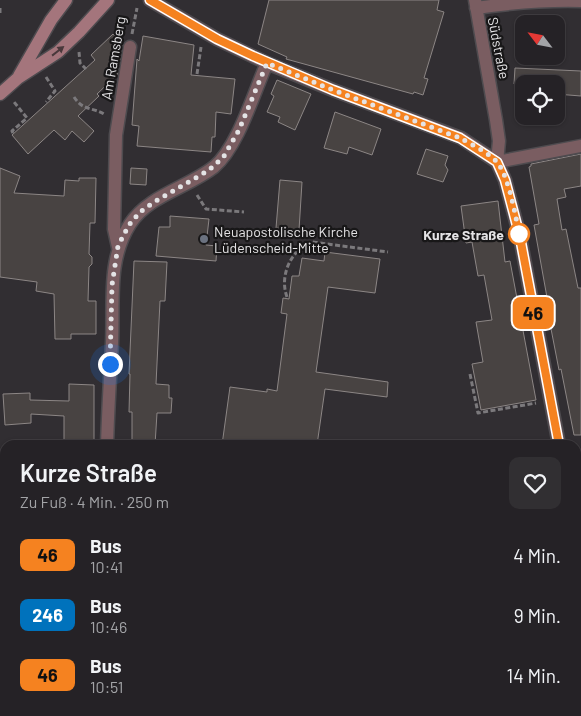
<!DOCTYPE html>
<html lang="de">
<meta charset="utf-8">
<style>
:root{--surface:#252226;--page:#312f32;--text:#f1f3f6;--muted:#a3a4a7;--line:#423f43}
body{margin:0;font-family:Barlow,sans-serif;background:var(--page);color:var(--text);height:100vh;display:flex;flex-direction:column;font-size:19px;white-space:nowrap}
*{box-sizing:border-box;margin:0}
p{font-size:16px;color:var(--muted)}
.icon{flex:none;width:28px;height:28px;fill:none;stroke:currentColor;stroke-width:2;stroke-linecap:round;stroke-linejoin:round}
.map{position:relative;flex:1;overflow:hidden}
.details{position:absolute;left:0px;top:440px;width:581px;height:276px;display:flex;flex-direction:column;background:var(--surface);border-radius:15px 15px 0 0;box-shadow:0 1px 4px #0004,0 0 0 1px var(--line)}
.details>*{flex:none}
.badge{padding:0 10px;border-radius:8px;font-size:18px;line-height:32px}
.needle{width:32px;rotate:302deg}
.buttons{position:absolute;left:515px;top:15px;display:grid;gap:10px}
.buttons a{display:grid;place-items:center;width:50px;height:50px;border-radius:10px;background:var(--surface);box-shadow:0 1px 4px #0004,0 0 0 1px var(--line);font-size:25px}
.you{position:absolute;width:25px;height:25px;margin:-12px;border:4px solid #fff;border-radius:50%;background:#1a73e8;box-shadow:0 0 0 8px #1a73e833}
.map>.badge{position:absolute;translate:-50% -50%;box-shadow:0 0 0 2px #fff}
.round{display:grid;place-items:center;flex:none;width:52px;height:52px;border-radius:10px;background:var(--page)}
.summary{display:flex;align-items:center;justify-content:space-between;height:85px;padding:0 20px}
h1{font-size:24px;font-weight:600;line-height:38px}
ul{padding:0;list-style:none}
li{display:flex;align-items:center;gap:15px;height:60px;padding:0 20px}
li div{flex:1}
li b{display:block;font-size:19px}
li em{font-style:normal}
li .badge{min-width:55px;font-weight:700;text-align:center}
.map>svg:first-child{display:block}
</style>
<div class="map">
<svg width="581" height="716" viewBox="0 0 581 716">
<rect width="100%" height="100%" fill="#312e32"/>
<path fill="#484342" stroke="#8c8685" d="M269,0H439L437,10L444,12L424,78L428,79L423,95L414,92L413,94L286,59L287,57L258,44Z
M113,34L123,44L117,75L97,94L99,96L78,116L94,131L84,142L72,131L65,140L54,130L28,154L12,135L95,60L91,55Z
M143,36L194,45L191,75L235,79L231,114L216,112L215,137H212L211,152L137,146L139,126L132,125L137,59L139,61Z
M515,68L581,71V96L556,94V84H514Z
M277,80L311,94L295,130L278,122L280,117L267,112L274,96L271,94Z
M335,112L381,129L372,155L349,147L347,154L324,148Z
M426,149L448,156L445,165L448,170L443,182L417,174Z
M581,154V186L564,189L566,197L557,199L562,230L566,229L578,288H581V435H574L561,369L559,370L546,303H548L534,225L539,224L529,167L531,166V164Z
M0,168L20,176L14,193L64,196L65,180L79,181V178H96L95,223H90L89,254L92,257V264L89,267L88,301H96V334H71V339H55L54,294L36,291L37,282L0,277Z
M131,168L147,169L146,185L130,184Z
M280,180L302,182L299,230L276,228Z
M498,201L505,262L510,261L536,400L481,410L472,364L483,362L476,322L492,320L484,275L478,276L472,242L466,243L461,206Z
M170,216L209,219L206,245L217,246L216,261L156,256L159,227H170Z
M325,252L380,259L375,293L328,287L316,372L388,382L387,397L325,389L317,445H222L230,387L267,392V389L277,391L287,314L281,313L283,298L289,299L292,276H299L302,258L324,261Z
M134,261L167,262L165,301H160L156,384L169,385V398H172L171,413H157L155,445H132V412H129L130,374H129Z
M69,384L94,385V443H64V416L31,414V423L5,425L3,394L30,393V400L69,401Z"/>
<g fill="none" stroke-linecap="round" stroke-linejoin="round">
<defs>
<path id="street" d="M150,0L217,39L267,63L333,90L461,138L497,162L505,180L520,237L559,445
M475,0L496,120L499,141L497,162
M476,8C511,3 545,0 581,1
M497,162L581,146
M118,247L114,229L116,135L130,47
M107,445C108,411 110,377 112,343C114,302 107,260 130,224C149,195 187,188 214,167C238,147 254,92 267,63
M161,711L162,716
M572,716V711"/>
<path id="secondary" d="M19,76L51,20L66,0
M0,94L18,78L58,52L79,32L108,0"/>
</defs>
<use href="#street" stroke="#4e4b4f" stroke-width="15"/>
<use href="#secondary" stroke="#4e4b4f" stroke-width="15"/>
<path stroke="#7b797c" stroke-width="3" stroke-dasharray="5 2.5" stroke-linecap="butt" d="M0,8V13
M132,34L137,8
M79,52L80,63L86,69
M197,74L201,47
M46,77L55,91L46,102
M74,97C83,111 92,107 104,114
M13,133L12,131L27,118L14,102
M197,195L206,209L244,212
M287,297C279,276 291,249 312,242L388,252
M470,374L478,413L536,403"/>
<use href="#street" stroke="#7a5d61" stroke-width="12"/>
<use href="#secondary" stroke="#a4757c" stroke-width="12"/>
</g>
<defs><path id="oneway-solid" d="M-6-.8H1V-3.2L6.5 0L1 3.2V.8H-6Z" transform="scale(1.25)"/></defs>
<use fill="#49383b" href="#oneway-solid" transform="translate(58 51) rotate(-38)"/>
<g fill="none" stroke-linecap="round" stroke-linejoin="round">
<defs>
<path id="line" d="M150,0L217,39L253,56L333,90L460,138L497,162L505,180L520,237L559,445"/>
</defs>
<use href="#line" stroke="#fff" stroke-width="11"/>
<use href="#line" stroke="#f58220" stroke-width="8"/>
<path stroke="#e4e3e5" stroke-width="5" stroke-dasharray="0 9" d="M110,364L112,285L118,246L129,225L140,212L154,202L204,173L214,166L224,156L239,130L267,63L333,90L460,138C471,144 489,153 497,162C509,176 516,219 520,237L519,234"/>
</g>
<circle fill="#fff" stroke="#f58220" stroke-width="2.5" cx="519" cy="234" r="10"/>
<circle fill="#6b7280" stroke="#181718" stroke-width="2" cx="204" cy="239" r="5"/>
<g text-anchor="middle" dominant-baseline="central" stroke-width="4.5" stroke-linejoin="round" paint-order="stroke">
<g font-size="14" fill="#e4e3e5" stroke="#181718">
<text transform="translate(499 48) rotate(79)">Südstraße</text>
<text transform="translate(113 58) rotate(-80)">Am Ramsberg</text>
</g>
<g font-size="14" fill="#e4e3e5" stroke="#181718" text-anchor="start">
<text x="214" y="231">Neuapostolische Kirche<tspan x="214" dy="16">Lüdenscheid-Mitte</tspan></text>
</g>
<g font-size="14" font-weight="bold" fill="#e4e3e5" stroke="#181718" text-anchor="end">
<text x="504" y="234">Kurze Straße</text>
</g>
</g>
</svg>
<div class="buttons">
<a><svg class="needle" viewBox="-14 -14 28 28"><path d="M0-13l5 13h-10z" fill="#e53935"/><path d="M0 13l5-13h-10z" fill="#a3a4a7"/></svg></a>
<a><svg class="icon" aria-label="locate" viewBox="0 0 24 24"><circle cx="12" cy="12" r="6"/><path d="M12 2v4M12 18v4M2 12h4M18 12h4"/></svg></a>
</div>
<div class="you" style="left:110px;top:364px"></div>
<b class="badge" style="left:533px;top:313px;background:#f58220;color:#111">46</b>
<section class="details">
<div class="summary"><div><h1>Kurze Straße</h1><p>Zu Fuß · 4 Min. · 250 m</p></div><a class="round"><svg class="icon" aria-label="heart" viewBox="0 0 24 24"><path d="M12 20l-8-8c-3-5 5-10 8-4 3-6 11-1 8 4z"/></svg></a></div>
<ul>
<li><span class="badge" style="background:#f58220;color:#111">46</span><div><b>Bus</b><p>10:41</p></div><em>4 Min.</em></li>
<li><span class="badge" style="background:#0072bc;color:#fff">246</span><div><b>Bus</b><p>10:46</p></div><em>9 Min.</em></li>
<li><span class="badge" style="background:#f58220;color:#111">46</span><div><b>Bus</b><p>10:51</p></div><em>14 Min.</em></li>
</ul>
</section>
</div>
